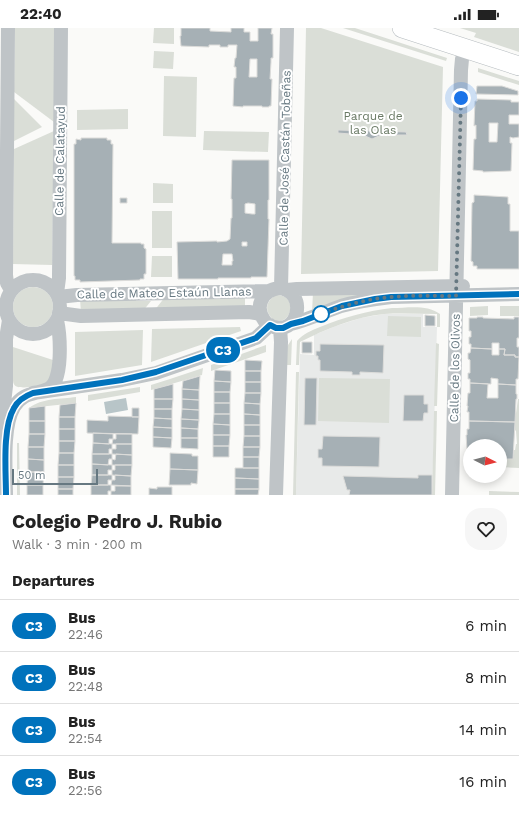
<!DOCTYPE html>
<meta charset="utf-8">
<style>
:root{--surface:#fff;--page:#f6f6f6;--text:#222;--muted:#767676;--line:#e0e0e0}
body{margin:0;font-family:"Work Sans",sans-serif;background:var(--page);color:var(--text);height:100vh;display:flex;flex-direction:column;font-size:15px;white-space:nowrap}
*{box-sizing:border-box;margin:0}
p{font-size:13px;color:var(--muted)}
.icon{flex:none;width:22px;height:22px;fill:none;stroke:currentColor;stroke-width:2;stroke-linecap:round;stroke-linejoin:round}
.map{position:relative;height:467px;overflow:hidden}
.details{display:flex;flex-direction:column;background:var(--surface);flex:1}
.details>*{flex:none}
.badge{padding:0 8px;border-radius:13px;font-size:14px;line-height:26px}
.needle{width:26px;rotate:96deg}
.fabs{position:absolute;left:463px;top:411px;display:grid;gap:8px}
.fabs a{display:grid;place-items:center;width:44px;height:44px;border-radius:50%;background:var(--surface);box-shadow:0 2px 10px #0003;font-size:20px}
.scale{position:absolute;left:12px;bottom:10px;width:86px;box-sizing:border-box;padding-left:4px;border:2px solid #667881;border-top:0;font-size:11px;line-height:14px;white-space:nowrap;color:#667881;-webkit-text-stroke:3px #fff;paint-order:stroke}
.you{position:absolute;width:20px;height:20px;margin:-10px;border:3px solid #fff;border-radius:50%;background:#1a73e8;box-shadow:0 0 0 6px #1a73e833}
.map>.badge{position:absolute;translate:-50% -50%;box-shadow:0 0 0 2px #fff}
h2{padding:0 12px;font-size:15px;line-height:36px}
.round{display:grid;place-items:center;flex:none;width:42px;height:42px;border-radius:16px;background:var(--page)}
.summary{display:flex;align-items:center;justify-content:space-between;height:68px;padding:0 12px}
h1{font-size:19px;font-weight:700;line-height:30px}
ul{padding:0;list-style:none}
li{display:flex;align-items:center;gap:12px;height:52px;padding:0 12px;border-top:1px solid var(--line)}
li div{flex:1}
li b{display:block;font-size:15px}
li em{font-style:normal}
li .badge{min-width:44px;font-weight:700;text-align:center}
.status{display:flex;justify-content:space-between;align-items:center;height:28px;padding:0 20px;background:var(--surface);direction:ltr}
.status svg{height:11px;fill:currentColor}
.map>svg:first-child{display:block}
</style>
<div class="status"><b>22:40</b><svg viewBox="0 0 49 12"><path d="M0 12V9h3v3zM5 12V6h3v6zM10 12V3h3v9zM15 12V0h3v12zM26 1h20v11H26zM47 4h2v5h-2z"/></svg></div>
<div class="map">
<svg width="519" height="467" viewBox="0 0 519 467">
<rect width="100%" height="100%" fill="#fafaf8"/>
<path fill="#e8eae9" d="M384,286H423V299H437L432,467H296L300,326L314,327V307L336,298L361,290Z"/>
<path fill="#daded7" d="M15,0H55L54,94L14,64Z
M154,0H174V16L153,15Z
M306,0H321L443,39L438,243L301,246Z
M343,0H355L447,30L446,33Z
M460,0H519V24L474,9L476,5Z
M154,23L174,24L173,41L153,40Z
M478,40L519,53V57L478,44Z
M164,48L197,49L196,109L163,108Z
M14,71L42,99L14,113Z
M128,81V101L77,102V82Z
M54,103L52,237L13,236L14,121Z
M204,103L269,104L268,124L203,122Z
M153,155L173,156V175H153Z
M152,183H172V220H152Z
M152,228H172V249H151Z
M13 279a20 20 0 1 1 40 0a20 20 0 1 1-40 0Z
M436,261L312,285L313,264Z
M245,267V281L154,283L165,269Z
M276,267C298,267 292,295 277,293C273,292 272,291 270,288C264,279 268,272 276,267Z
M136,269V273H151L143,283L81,285L80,271Z
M488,278V287L470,288V279Z
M500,278H519V288H500Z
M392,280C407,280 427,276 440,286V299H437V286C419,286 402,285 384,286C355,289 326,301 300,314L299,337H296L297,313C303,306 312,302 320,299C344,289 367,283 392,280Z
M388,288L421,289V309L387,308Z
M240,299L241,303L151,334L152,301Z
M143,302L142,337L75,348V304Z
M292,311L291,337H283L286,320Z
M436,315L439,316L437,378H434Z
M266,317V324L211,343V337Z
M13,319L53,332L52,351C50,352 47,355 44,357C41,359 22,360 18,359C14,358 13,355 13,352Z
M203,340L202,347L151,362V357L170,351Z
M296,344H299L296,467H293Z
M319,350L390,351L389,395L318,393Z
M140,359V364L88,373V367Z
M76,369V375L29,380C42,370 61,371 76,369Z
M518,371H519V440L500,439V431H513L514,422H515L516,416H517L516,403L515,402V385H516Z
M434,383H437L435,467H432Z
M17,415H19L20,467H17Z
M489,463L519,464V467H489Z"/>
<path fill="#b8c5c8" d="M126,370L128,382L106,386L104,374Z"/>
<path fill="#a6b0b5" stroke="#dcdcda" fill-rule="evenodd" d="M181,0H210V3L231,4V0H244V4H250V13H258V0H272L271,6H273V30H271V34L270,51H272L271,78H269V79H262V78H243V79L233,78L234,50H236V39H234L235,30H236L237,17H228V19H220V17H209V19L181,18L180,8H181ZM250,31H257V49H249Z
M477,58H502L518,63V67L476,66Z
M477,71L511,72V74H519V87H509V96H519V109L513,110L510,109V115H512L511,143L483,144V143L473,142L474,111H476V97L474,98L475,73H477ZM489,95H498L497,114H489Z
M338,102L406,104L407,107H381L372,111L363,107L338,105Z
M81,110H107V112H111V116H113L112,215H141V216H144V220L146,221V246H144V251H140V252L80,254V252H75V248H74V116H76V111L81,112Z
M232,132H269V172H268V191H269L267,249H251V250H218V251H178L177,214L217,213V214L227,213L230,211L231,190H232V171H231ZM248,175L255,176V186H252L245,185V176ZM242,214H247V218H242ZM223,226H232L233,233H232V237H222Z
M474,167L508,169V176H510V203H519V241H477V238H473V234L471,233L472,175L474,174Z
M120,170H127V175H120Z
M425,287L435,288V298H425Z
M477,289H483V290L514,291V289H519V310H517V319H519V329H515V327H504L505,321H499V315H492V321L471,320V316H469V309H471V303H469V290H477Z
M302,314H312V325H302Z
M320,316L384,317L383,345L360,344V347H352V344L320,343V332H318V328H316V323H320Z
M471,320L492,321V327H499V321H505L504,327H515V329H519L518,351H516V357L498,356V351L491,350V356L470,355V351H468V345H470V332L468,331V325H470Z
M245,332L262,333L261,343H245Z
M215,342L231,343V354L214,353Z
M245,343H261V354H245Z
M200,348L199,362L182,361L183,353Z
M305,350H317L316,397H304Z
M214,353L231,354L230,364H214Z
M245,354H261V365H245Z
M470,355L488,356L487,370H498V356L516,357V366H517V371H516L515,394L469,393V384H467L468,378H467L468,365H470Z
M173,356V371H154V361Z
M182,361L199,362V372L182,371Z
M214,364H230V375H214Z
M245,365H261L260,376L244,375Z
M404,367H424V376H428V385H424L423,393H403Z
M154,371H173L172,381H154Z
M182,371L199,372V382L182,381Z
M76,375L75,389H59L60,377Z
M214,375H230V386H214Z
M244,375L260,376V387L244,386Z
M45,378V393H29V380Z
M132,380H139V389H132Z
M154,381H172V391L154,390Z
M182,381L199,382V392L181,391Z
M214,386H230V397L213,396Z
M244,386L260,387V397H244Z
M108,388L139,389L138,406L87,405V392L108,393Z
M59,389H75V401H59Z
M154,390L172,391V400L153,399Z
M181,391L199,392L198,401L181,400Z
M29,393H45V406H29Z
M469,393L515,394L513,431H500V418H470V430H468V421H467L466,407H467V401H469Z
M213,396L230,397V407H213Z
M244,397H260V408H244Z
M153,399L172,400V410L153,409Z
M181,400L198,401V410H181Z
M59,401H75V413H59Z
M93,405L113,406V411H109V416L93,415Z
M29,406H45L44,419H28Z
M116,406H132V416H112L113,411H116Z
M213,407H230L229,418H213Z
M244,408H260V419H243Z
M323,408L380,409L379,439L322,438V430H318V421H322Z
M153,409L172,410L171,420L153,419Z
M181,410H198V421L181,420Z
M59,413H75L74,425H59Z
M93,415L112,416V421H109V426H92Z
M116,416H132V427L112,426V421H116Z
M213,418H229V429H213Z
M28,419H44V432L28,431Z
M243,419H260L259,429H243Z
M59,425H74V437H58Z
M170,425L192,426V428H198V442L170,441Z
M92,426H112V431H109L108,437L92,436Z
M116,426L132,427V437H112V431L115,432Z
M243,429H259V440H243Z
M28,431L44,432V444H28Z
M92,436L112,437V442H108V447H92Z
M58,437H74V449H58Z
M115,437H132L131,448L112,447V442H115Z
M235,440H259V451L235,450Z
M170,441L198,442L197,456L191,455V457H169Z
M28,444H44L43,457H27Z
M92,447H112V452H108V457H91Z
M115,447L131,448V458L111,457L112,452H115Z
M418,447H432V467H349L350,462H347L343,448L418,450Z
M58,449H74L73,461H58Z
M235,450L259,451V461H235Z
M27,457H43V467H27Z
M91,457H111V463H108V467H91Z
M115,458H131V467H111V463H115Z
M157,459H172V467H149V460L157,461Z
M58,461H73V467H58Z
M235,461H259L258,467H235Z"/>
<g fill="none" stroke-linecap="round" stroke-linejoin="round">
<defs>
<path id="secondary" d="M402,0L519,38"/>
</defs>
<use href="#secondary" stroke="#b4babe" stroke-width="20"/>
<path stroke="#bfc4c7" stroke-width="14" d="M8,0L6,247L7,255L11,262
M6 279a27 27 0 1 1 54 0a27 27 0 1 1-54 0Z
M279,260C308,263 299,307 274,299C270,298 266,296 264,292C254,278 263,262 279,260Z
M281,260L287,0
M287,262L297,261L463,258
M57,265L59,250L61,0
M58,269L77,267L269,263
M59,285L81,288L249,284L261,286
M291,296C308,292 324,284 341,278C358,273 374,271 391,269L519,266
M33,365L122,352L156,345L256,310L270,297
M4,397L3,384L6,358V311L9,292
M6,467C6,444 2,399 14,379C23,364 34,367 48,361C64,354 60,306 57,292
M276,467L281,314L280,300
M452,467L461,42L462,31L466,21"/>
<use href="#secondary" stroke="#fff" stroke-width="19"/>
</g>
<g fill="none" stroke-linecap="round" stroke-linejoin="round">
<defs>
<path id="line" d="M6,467C6,444 2,400 14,380C18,372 25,368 33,365L122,352L156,344L256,310L270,297L276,300H283L291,296L303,293L342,278L375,271L391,269L519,266"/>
</defs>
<use href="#line" stroke="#fff" stroke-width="9"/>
<use href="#line" stroke="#0072bc" stroke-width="6"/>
<path stroke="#667881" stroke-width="4" stroke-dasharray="0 7.2" d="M321,286L318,287C342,278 366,271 391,269C413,267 435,268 456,268L461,70"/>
</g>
<circle fill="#fff" stroke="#0072bc" stroke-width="2" cx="321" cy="286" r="8"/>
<g text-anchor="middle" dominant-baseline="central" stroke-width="4" stroke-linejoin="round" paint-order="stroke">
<g font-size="12" fill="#6a7a65" stroke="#fff">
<text x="373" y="88">Parque de<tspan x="373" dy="14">las Olas</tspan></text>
</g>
<g font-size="12" fill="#667881" stroke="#fff">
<text transform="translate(285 130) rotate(-89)">Calle de José Castán Tobeñas</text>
<text transform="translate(60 133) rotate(-89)">Calle de Calatayud</text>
<text transform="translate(164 265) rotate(-1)">Calle de Mateo Estaún Llanas</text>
<text transform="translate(455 340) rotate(-89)">Calle de los Olivos</text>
</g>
</g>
</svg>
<div class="fabs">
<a><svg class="needle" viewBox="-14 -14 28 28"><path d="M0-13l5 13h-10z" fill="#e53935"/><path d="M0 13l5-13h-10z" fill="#767676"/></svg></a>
</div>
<div class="scale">50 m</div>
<div class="you" style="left:461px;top:70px"></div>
<b class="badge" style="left:223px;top:322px;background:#0072bc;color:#fff">C3</b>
</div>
<section class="details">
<div class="summary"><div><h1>Colegio Pedro J. Rubio</h1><p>Walk · 3 min · 200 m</p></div><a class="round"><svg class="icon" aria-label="heart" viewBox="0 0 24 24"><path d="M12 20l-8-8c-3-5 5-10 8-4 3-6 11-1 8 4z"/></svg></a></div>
<h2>Departures</h2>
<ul>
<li><span class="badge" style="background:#0072bc;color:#fff">C3</span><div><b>Bus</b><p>22:46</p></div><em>6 min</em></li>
<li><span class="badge" style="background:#0072bc;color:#fff">C3</span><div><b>Bus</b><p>22:48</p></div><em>8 min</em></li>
<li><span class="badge" style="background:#0072bc;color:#fff">C3</span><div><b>Bus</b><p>22:54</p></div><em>14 min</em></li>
<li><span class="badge" style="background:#0072bc;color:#fff">C3</span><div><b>Bus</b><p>22:56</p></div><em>16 min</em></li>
</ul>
</section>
